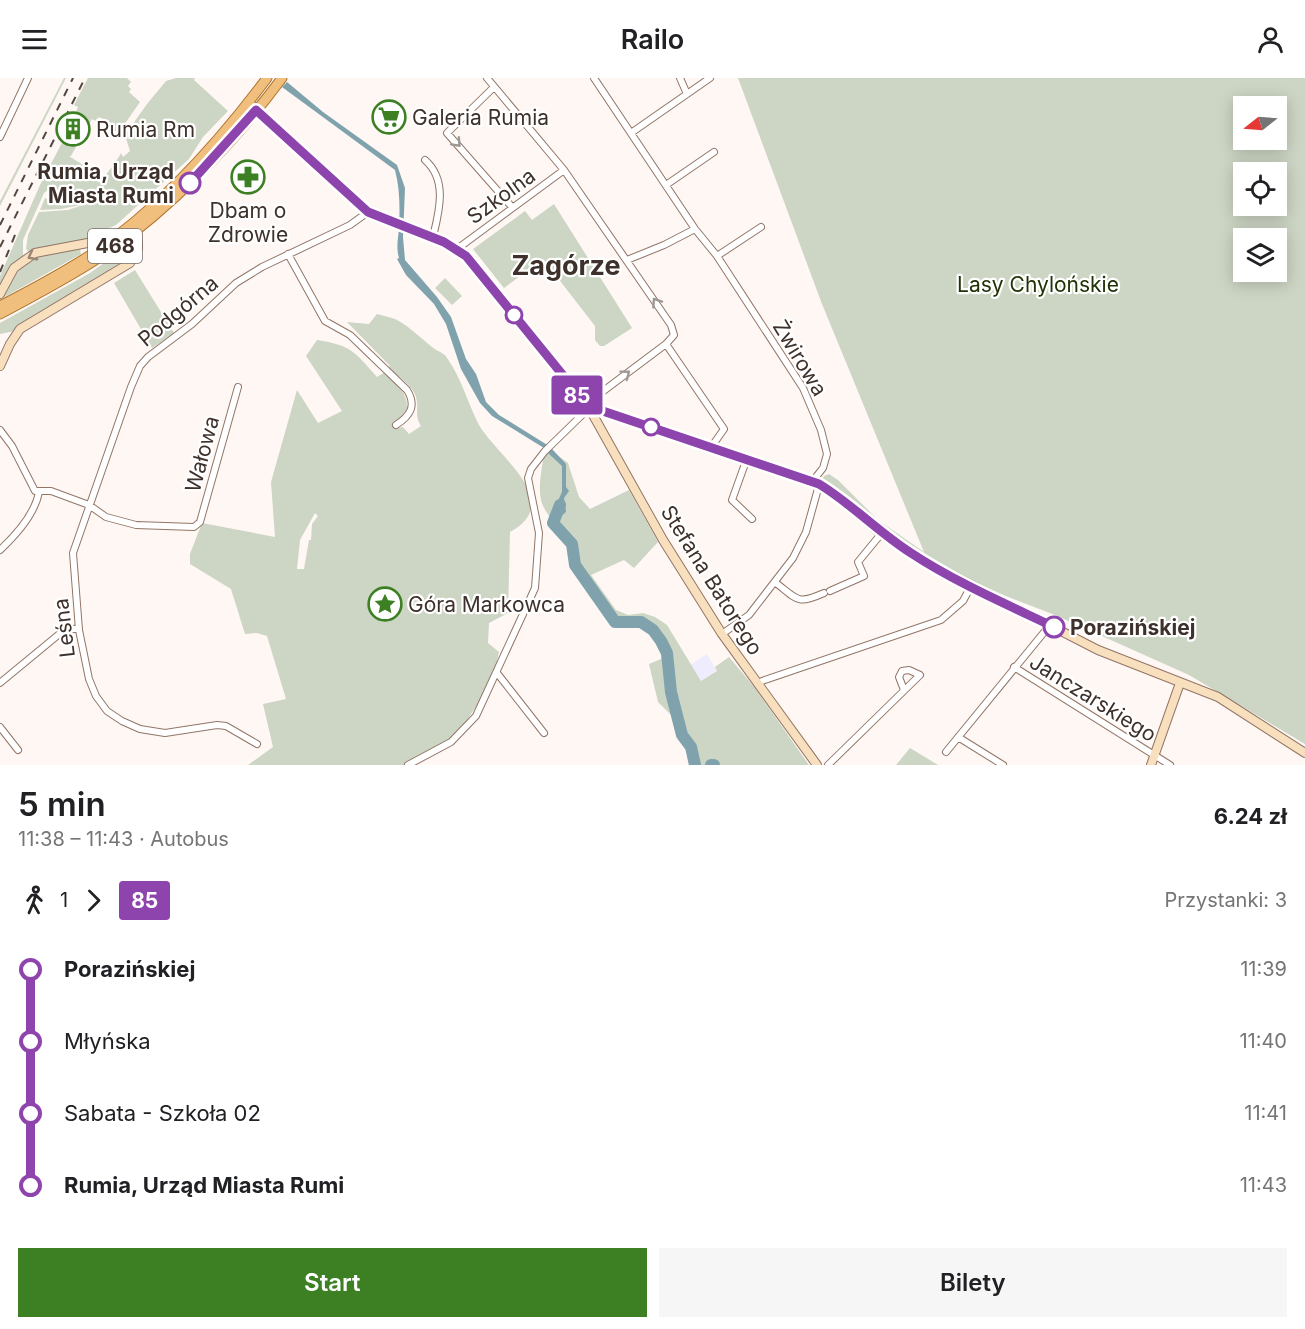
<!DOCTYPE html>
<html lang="pl">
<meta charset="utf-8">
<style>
:root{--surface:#fff;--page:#f6f6f6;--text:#202124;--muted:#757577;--accent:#3c8023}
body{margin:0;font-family:Inter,sans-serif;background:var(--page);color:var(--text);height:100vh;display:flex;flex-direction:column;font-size:22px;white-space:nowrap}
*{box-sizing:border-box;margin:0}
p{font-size:20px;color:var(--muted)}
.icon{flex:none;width:33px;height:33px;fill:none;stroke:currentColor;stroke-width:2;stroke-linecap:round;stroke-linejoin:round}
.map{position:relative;height:687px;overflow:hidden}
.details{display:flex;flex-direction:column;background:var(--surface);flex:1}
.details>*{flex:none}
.badge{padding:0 12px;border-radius:4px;font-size:21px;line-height:39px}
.needle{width:39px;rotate:253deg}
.buttons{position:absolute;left:1233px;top:18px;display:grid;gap:12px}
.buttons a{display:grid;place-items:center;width:54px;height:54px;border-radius:0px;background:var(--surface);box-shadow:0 3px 15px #0003;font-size:30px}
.map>.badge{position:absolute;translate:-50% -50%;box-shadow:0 0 0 3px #fff}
.legs{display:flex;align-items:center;gap:9px;height:66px;padding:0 18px;font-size:20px}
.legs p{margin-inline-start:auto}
.headline{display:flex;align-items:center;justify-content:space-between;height:102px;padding:0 18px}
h1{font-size:33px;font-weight:600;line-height:45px}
.cta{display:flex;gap:12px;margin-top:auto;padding:12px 18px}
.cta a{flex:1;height:69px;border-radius:0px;background:var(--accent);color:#fff;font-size:24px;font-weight:600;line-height:69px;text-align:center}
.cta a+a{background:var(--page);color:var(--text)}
ul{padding:0 18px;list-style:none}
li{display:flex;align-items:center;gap:21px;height:72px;font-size:22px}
li i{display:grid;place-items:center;width:9px;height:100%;margin:0 8px;background:currentColor}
li i::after{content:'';width:15px;height:15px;margin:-8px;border:4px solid;border-radius:50%;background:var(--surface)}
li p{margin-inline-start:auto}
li:first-child i{background:linear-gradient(#0000 50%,currentColor 0)}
li:last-child i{background:linear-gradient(currentColor 50%,#0000 0)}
header{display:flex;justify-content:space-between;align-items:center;height:78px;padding:0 18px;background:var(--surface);font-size:27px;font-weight:600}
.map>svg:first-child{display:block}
</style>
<header><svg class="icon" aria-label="menu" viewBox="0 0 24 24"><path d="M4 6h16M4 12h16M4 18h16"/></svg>Railo<svg class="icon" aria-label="person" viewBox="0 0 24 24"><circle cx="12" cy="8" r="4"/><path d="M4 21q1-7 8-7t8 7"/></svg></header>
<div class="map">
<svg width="1305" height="687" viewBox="0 0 1305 687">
<rect width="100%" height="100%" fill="#fef7f4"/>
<path fill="#efecfe" d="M707,576L717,593L701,603L690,587Z"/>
<path fill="#cdd5c4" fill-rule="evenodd" d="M64,0H66L0,128V123Z
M88,0H127L131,4L128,8L131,11L129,14L140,24L119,54L112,52L115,48L99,39L96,43L92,41L88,48L73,43L78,29L74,27Z
M176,0H195L194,2L228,33L203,59L189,81L116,147L75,166L46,169L30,175L26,171L28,157L39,134L68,132L86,126L61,131L40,132L45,120L62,128L66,121L49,111L44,115L23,162V179L0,211V198L40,107L66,57L73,61L81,46L87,49L71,78H69L83,87L80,90V93L88,92L85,97L101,105C107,94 116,85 121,75L123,79L130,73L125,57L147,26L166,3Z
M738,0H1305V666L1189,597L1055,537L975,506L913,470L821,404L824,398L829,396L838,402L878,442L924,474L822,226ZM1244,28H1276V62H1244ZM1244,94H1276V128H1244ZM1244,160H1276V194H1244Z
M554,126L632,250L604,268H600L595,262V248L543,181L504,210L473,171L525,133L532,142Z
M83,170L80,172L81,176L1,221C20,180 39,172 83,170Z
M125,170L135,171L130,179L15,253L0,256V245L90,195Z
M135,192L174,255L152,270L114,205Z
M445,200L462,218L452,227L435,210Z
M377,236C383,238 390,239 395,241C410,248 423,263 436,272C440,274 445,276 447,280C461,299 468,326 479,347C496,377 566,424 510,454L508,535L489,545L488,565L499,574L495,593L484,617L454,661L408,687H248L273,669L263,626L286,621L267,558L257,555L245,556L231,511L190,486V476L202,445L275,459L271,404L297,312L318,345L342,333L306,278L317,262C351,267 355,274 377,299L385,294C396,304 411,318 406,335L394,345L397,350L403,349L409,356L421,348C415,338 418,334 417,324C416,309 399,299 388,290L390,288L347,244L369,246ZM315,435L318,438L312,446L311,462H309L304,491H297L300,462Z
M549,371L568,385L579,419L590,431L629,412L658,464L634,490L624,482L591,497L616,532L628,537L643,535L655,539L667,547L701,603L717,593L715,589L729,579L755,610L809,687H691L675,641L658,624L649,586L661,581C667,548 639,545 614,541L574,491L567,455C537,431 537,419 543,382L542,378Z
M910,670L938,687H896Z"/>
<path fill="#7fa2ad" d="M287,4L323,34L397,87L405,110L403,159L405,182L437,219L451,239L466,281L476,296L486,324L499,337L549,368L544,370L492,338L480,325L461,291L446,246L434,226L406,197L397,181L399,180C396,169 398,161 399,151C400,131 400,111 395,92L282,9Z
M552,371L566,386V409L569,413L564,420L566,434L560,439L557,438L555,443L553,441V434L562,414V388L548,375Z"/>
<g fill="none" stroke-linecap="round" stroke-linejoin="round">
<path stroke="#7fa2ad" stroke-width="12" d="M560,427L553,445L572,466L575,487L615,544H641L653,552L661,563L667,575L671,614L682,657L691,669L695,687
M711,687H714"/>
<defs>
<path id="street" d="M594,0L695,151L717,178L803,310L821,352L827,376L823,390L812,404
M680,0L687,16
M494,9L447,55L512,129
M631,55L710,0
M0,59L28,0
M425,82C448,102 439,134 433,159
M666,107L714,74
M457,171L564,92
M288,176L325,243L350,257L407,312C417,328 410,338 396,347
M717,178L761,149
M627,182L664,167L695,151
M666,266L724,351L710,371
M0,352L12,368L35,413H51L89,427L106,439L136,447L194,449L200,444L238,309
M746,383L732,422L752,441
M0,472C16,457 35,436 39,414
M776,505C798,522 797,527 824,515
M830,513L864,498L858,484L881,456
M722,556L749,537L793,480L806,454L819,407
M1014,589L1170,687
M497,595L544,655
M0,605L63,553L79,550
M758,607L762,603L941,542L963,523L971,508
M0,649L18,672
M958,659L1003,687
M257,666L226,648L217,647L165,655L140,651L122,643L107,633L96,618L89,601L79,552L73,475L131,309L140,288L148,279L192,246L236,205L262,189L350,147L368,134
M946,674L1050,547
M408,687L451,664L476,638L535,510L539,455L528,400L531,391L545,373L583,336L594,320L666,266L674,257L671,247L564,92L487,0
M828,687L920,597L909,592L902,593L899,599L904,612"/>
<path id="secondary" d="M248,24L368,134L444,164L457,171L474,187L559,295L588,328L663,462L722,556L817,687
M0,216L14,190L35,175L114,160
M0,288L10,266L20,251L130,185L138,170L137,152
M588,328L819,407L836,417L881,456L913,477L1098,572L1218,619L1305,675
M1151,687L1180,605"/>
<path id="primary" d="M0,228C31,212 63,195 92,176C159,131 219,64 267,0
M0,236C34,218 68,200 100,179C168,133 233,66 282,0"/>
</defs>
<use href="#street" stroke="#927566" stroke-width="8"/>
<use href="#secondary" stroke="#927566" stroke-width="10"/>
<use href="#primary" stroke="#ac7128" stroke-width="11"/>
<use href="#street" stroke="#fff" stroke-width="6"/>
<use href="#secondary" stroke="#f8dfbe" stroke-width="8"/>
<use href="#primary" stroke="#f1bf7d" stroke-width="9"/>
<path stroke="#534741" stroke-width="2" stroke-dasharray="8 8" stroke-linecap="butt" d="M0,147L73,0
M0,169L85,0
M0,194L17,152"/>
</g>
<defs><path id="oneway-chevron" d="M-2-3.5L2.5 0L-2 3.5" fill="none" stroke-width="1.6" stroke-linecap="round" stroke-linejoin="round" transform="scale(1.5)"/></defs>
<g stroke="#9e9895">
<use href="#oneway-chevron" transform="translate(457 65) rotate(47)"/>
<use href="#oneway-chevron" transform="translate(656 224) rotate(-124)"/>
<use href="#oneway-chevron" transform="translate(626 296) rotate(-37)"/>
</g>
<use stroke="#9b8874" href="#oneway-chevron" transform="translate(32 178) rotate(152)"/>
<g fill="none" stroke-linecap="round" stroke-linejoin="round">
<defs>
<path id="line-1" d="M190,105L256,32L368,134L444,164L466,178L588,328L819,406C852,426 878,454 911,475C955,504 1006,526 1054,549"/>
</defs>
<use href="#line-1" stroke="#fff" stroke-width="14"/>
<use href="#line-1" stroke="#8e44ad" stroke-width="9"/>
</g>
<defs>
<symbol id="supermarket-ring" viewBox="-11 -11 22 22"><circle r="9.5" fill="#fff" stroke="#3c8023" stroke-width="1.5"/><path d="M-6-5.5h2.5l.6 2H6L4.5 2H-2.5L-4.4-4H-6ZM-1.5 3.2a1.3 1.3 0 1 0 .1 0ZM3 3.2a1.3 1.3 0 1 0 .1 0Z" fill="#3c8023"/></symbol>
<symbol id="building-ring" viewBox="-11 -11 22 22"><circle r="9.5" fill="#fff" stroke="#3c8023" stroke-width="1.5"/><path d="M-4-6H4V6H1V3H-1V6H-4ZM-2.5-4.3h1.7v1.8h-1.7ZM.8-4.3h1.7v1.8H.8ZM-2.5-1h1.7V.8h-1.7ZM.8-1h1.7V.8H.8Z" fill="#3c8023"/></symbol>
<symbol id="pharmacy-ring" viewBox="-11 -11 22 22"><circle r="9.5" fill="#fff" stroke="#3c8023" stroke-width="1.5"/><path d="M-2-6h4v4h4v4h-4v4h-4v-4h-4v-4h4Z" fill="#3c8023"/></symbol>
<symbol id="sight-ring" viewBox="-11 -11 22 22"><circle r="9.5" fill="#fff" stroke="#3c8023" stroke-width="1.5"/><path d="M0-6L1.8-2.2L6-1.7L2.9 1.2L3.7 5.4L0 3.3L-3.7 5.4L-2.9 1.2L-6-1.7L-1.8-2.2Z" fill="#3c8023"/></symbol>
</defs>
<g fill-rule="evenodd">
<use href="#supermarket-ring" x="370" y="20" width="38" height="38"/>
<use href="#building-ring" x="54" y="32" width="38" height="38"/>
<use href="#pharmacy-ring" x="229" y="80" width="38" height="38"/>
<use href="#sight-ring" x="366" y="507" width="38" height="38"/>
</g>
<g fill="#fff" stroke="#8e44ad" stroke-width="3">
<circle cx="190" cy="105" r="10"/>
<circle cx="514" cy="237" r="8"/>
<circle cx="651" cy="349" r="8"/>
<circle cx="1054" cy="549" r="10"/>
</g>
<g text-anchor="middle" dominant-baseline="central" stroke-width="4.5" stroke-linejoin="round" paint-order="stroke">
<rect fill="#fff" stroke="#786f6b" stroke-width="1.5" x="88" y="151" width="54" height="34" rx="4.5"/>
<g font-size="20" font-weight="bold" fill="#3e312b">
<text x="115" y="168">468</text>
</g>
<g font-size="21" fill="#3e312b" stroke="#fff" text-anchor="start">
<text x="412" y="39">Galeria Rumia</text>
<text x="96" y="51">Rumia Rm</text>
<text x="248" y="132" text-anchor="middle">Dbam o<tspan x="248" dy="24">Zdrowie</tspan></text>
<text x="408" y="526">Góra Markowca</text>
</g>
<g font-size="21" font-weight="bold" fill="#3e312b" stroke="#fff" text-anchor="end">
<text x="174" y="93">Rumia, Urząd<tspan x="174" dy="24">Miasta Rumi</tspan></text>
<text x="1070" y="549" text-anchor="start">Porazińskiej</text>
</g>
<g font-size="21" fill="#3e312b" stroke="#fff">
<text transform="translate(501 118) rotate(-36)">Szkolna</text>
<text transform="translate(178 233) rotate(-40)">Podgórna</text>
<text transform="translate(800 280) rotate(59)">Żwirowa</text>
<text transform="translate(202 376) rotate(-75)">Wałowa</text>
<text transform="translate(712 502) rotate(58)">Stefana Batorego</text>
<text transform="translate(64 550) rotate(-97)">Leśna</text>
<text transform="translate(1093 620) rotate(32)">Janczarskiego</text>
</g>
<g font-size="21" fill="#213205" stroke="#fff">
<text x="1038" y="206">Lasy Chylońskie</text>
</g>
<g font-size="27" font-weight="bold" fill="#3e312b" stroke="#fff">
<text x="566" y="187">Zagórze</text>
</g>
</g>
</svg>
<div class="buttons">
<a><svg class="needle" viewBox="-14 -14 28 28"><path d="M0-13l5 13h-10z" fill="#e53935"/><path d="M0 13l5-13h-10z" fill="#757577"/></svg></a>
<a><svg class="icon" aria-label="locate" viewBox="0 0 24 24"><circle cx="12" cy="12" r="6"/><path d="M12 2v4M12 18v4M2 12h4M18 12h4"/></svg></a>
<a><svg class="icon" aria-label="layers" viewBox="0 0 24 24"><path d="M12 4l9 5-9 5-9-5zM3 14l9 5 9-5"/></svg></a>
</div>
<b class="badge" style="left:577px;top:317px;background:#8e44ad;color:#fff">85</b>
</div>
<section class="details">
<div class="headline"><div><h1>5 min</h1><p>11:38 – 11:43 · Autobus</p></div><b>6.24 zł</b></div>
<div class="legs"><svg class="icon" aria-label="walk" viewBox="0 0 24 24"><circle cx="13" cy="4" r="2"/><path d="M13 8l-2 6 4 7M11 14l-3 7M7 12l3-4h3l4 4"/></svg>1<svg class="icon" aria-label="forward" viewBox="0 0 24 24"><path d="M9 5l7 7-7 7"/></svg><b class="badge" style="background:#8e44ad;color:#fff">85</b><p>Przystanki: 3</p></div>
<ul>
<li><i style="color:#8e44ad"></i><b>Porazińskiej</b><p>11:39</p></li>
<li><i style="color:#8e44ad"></i><span>Młyńska</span><p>11:40</p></li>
<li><i style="color:#8e44ad"></i><span>Sabata - Szkoła 02</span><p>11:41</p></li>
<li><i style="color:#8e44ad"></i><b>Rumia, Urząd Miasta Rumi</b><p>11:43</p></li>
</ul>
<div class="cta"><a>Start</a><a>Bilety</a></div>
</section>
